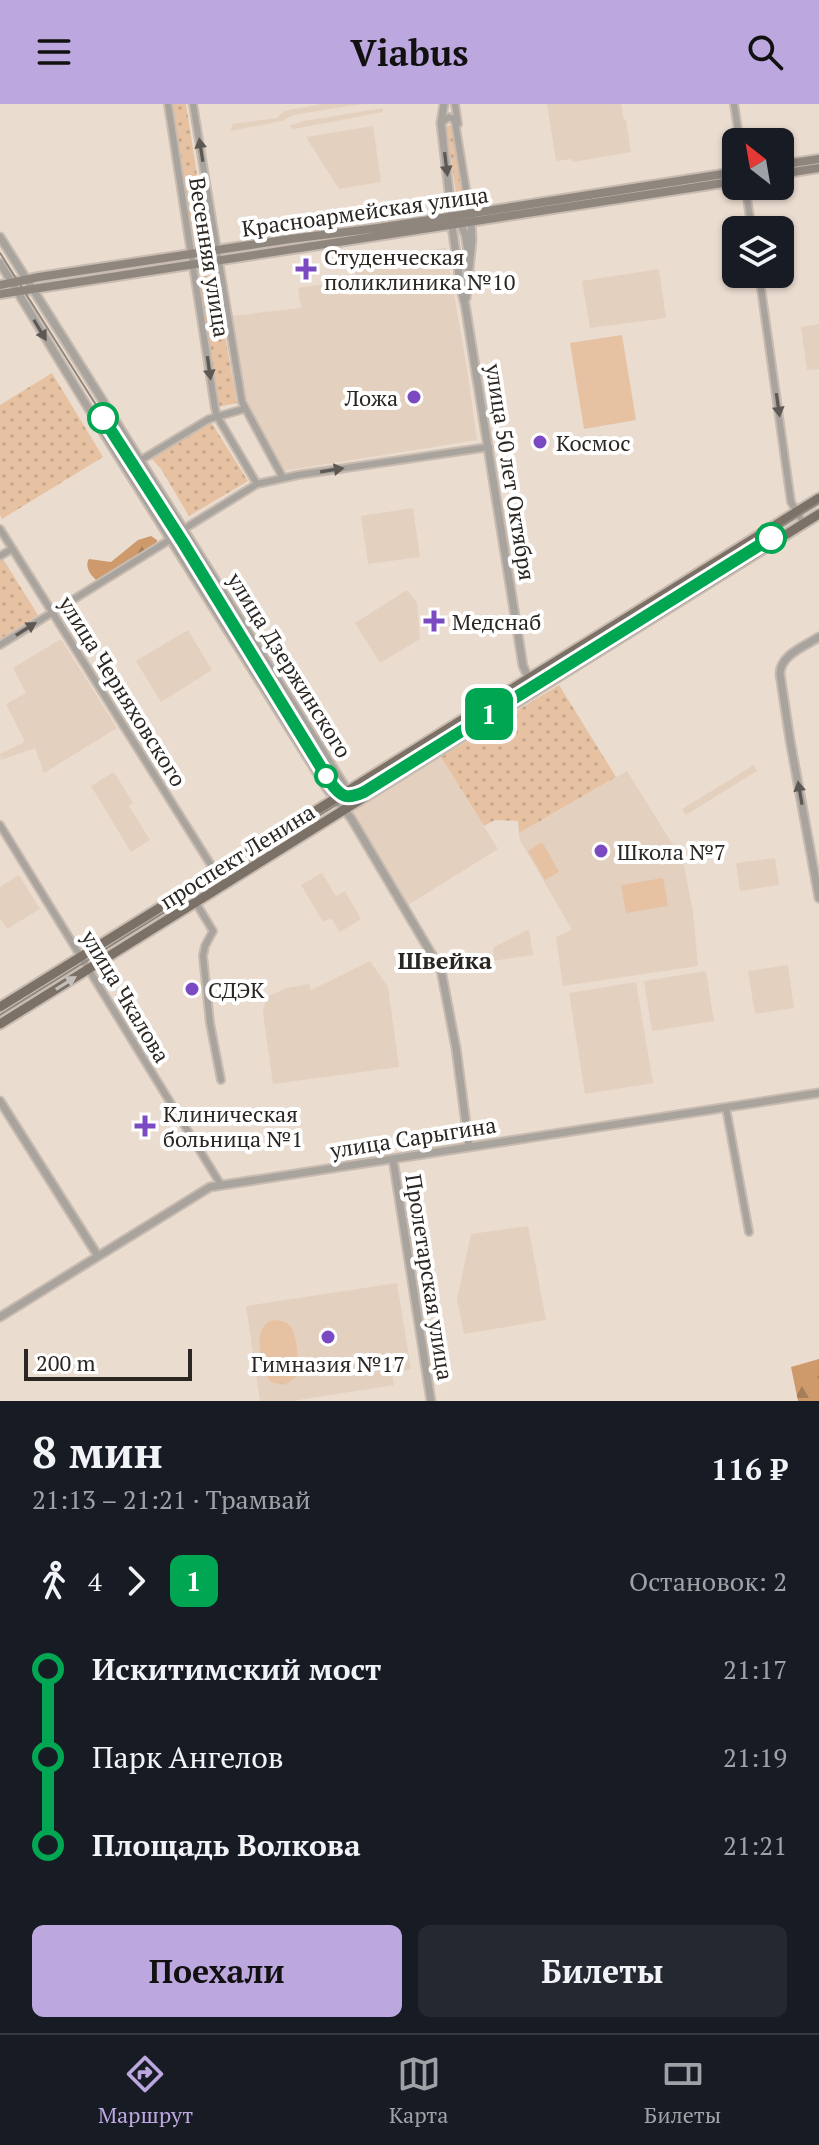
<!DOCTYPE html>
<html lang="ru">
<meta charset="utf-8">
<style>
:root{--surface:#171b24;--page:#242831;--text:#f1f3f6;--muted:#9ea1a6;--line:#363941;--accent:#bca7df}
body{margin:0;font-family:"PT Serif",serif;background:var(--page);color:var(--text);height:100vh;display:flex;flex-direction:column;font-size:30px;white-space:nowrap}
*{box-sizing:border-box;margin:0}
p{font-size:26px;color:var(--muted)}
.icon{flex:none;width:44px;height:44px;fill:none;stroke:currentColor;stroke-width:2;stroke-linecap:round;stroke-linejoin:round}
.map{position:relative;height:1297px;overflow:hidden}
.drawer{display:flex;flex-direction:column;background:var(--surface);flex:1}
.drawer>*{flex:none}
.badge{padding:0 16px;border-radius:12px;font-size:28px;line-height:52px}
.needle{width:52px;rotate:329deg}
.fabs{position:absolute;left:722px;top:24px;display:grid;gap:16px}
.fabs a{display:grid;place-items:center;width:72px;height:72px;border-radius:12px;background:var(--surface);box-shadow:0 2px 6px #0004;font-size:40px}
.scale{position:absolute;left:24px;bottom:20px;width:168px;box-sizing:border-box;padding-left:8px;border:4px solid #2b2621;border-top:0;font-size:22px;line-height:28px;white-space:nowrap;color:#2b2621;-webkit-text-stroke:6px #fff;paint-order:stroke}
.map>.badge{position:absolute;translate:-50% -50%;box-shadow:0 0 0 4px #fff}
.legs{display:flex;align-items:center;gap:12px;height:88px;padding:0 32px;font-size:26px}
.legs p{margin-inline-start:auto}
.headline{display:flex;align-items:center;justify-content:space-between;height:136px;padding:0 32px}
h1{font-size:44px;font-weight:700;line-height:60px}
.cta{display:flex;gap:16px;margin-top:auto;padding:16px 32px}
.cta a{flex:1;height:92px;border-radius:12px;background:var(--accent);color:#111;font-size:32px;font-weight:700;line-height:92px;text-align:center}
.cta a+a{background:var(--page);color:var(--text)}
ul{padding:0 32px;list-style:none}
li{display:flex;align-items:center;gap:28px;height:88px;font-size:30px}
li i{display:grid;place-items:center;width:12px;height:100%;margin:0 10px;background:currentColor}
li i::after{content:'';width:20px;height:20px;margin:-10px;border:6px solid;border-radius:50%;background:var(--surface)}
li p{margin-inline-start:auto}
li:first-child i{background:linear-gradient(#0000 50%,currentColor 0)}
li:last-child i{background:linear-gradient(currentColor 50%,#0000 0)}
header{display:flex;justify-content:space-between;align-items:center;height:104px;padding:0 32px;background:var(--accent);color:#111;font-size:36px;font-weight:700}
.dock{display:flex;justify-content:space-around;align-items:center;height:112px;border-top:2px solid var(--line);background:var(--surface);font-size:22px;color:var(--muted)}
.dock a{display:grid;justify-items:center;gap:4px}
.dock .on{color:var(--accent)}
.map>svg:first-child{display:block}
</style>
<header><svg class="icon" aria-label="menu" viewBox="0 0 24 24"><path d="M4 6h16M4 12h16M4 18h16"/></svg>Viabus<svg class="icon" aria-label="search" viewBox="0 0 24 24"><circle cx="10" cy="10" r="6"/><path d="M15 15l6 6"/></svg></header>
<div class="map">
<svg width="819" height="1297" viewBox="0 0 819 1297">
<defs>
<pattern id="forest-firs" width="22" height="20" patternUnits="userSpaceOnUse" patternTransform="scale(2)"><rect width="22" height="20" fill="#ce9a6b"/><path d="M5 1l3.5 6h-7zM16 11l3.5 6h-7z" fill="#a77d58"/></pattern>
<pattern id="park-dots" width="8" height="8" patternUnits="userSpaceOnUse" patternTransform="scale(2)"><rect width="8" height="8" fill="#e6c2a3"/><path d="M2 2h.1M6 6h.1" fill="none" stroke="#c5a78c" stroke-width="1.8" stroke-linecap="round"/></pattern>
</defs>
<rect width="100%" height="100%" fill="#ebdcd0"/>
<path fill="#e4d0be" d="M321,0H362L293,11L282,17L231,27L232,20L277,14L284,7Z
M547,0H621L624,16H626L631,48L573,58L572,55L556,57Z
M383,4V8L294,25L289,22L304,17Z
M373,22L381,78L339,85L306,33Z
M446,144L467,265L477,336L284,367L245,298L231,212L301,204L298,184L353,176L358,160L375,154Z
M659,165L666,214L590,224L582,177Z
M819,220V265L807,266L801,223Z
M413,404L420,453L368,460L361,412Z
M407,486L417,499L420,535L380,559L355,519Z
M188,526L212,566L161,598L136,557Z
M61,535L117,624L44,669L35,644L1,656L0,650L25,638L6,600L26,589L13,564Z
M441,653L498,745L408,801L350,708Z
M754,661L757,667L686,711L682,705Z
M627,667L683,757L693,808L698,862L563,882L556,833L572,826L520,736L519,729Z
M114,668L133,699L129,702L150,736L131,748L91,682Z
M775,754L779,781L740,787L736,759Z
M322,769L336,792L345,787L361,815L340,828L331,814L323,818L301,781Z
M19,771L40,805L7,825L0,814V783Z
M529,825L533,851L492,857L494,843Z
M370,857L388,883L399,963L273,980L263,909L266,893L287,884L309,880L311,886Z
M788,861L794,904L755,910L748,867Z
M706,867L714,917L652,927L644,877Z
M636,878L653,979L585,990L569,889Z
M528,1122L546,1216L464,1230L457,1195L471,1130Z
M397,1179L411,1265L392,1270L394,1281L292,1297H260L246,1202Z"/>
<path fill="url(#forest-firs)" d="M151,432L157,436L156,442L98,477C91,473 84,462 89,455L111,458L138,436Z
M819,1255V1297H798L791,1263Z"/>
<path fill="url(#park-dots)" d="M171,0H186L207,135L192,137Z
M448,21L452,22L463,94L457,95L446,23Z
M214,170L237,299L217,303L199,173Z
M52,269L103,353L2,415L0,411V301Z
M211,318L248,377L189,412L161,365L151,354Z
M3,455L38,511L0,535V456Z
M559,581L616,673L519,729L518,717L495,716L484,722L441,653Z"/>
<path fill="#e6c2a3" d="M622,231L636,316L584,325L570,239Z
M542,738L559,768L545,776L528,747Z
M663,774L668,802L626,809L621,781Z
M274,1216C280,1217 283,1216 288,1220C298,1228 300,1263 295,1274L284,1281L271,1278C263,1269 255,1234 263,1224C266,1218 269,1218 274,1216Z"/>
<g fill="none" stroke-linecap="round" stroke-linejoin="round">
<defs>
<path id="minor" d="M168,0L215,304L217,312L257,380
M193,0L242,298L283,374
M455,0L458,20
M734,0L740,38
M441,19L449,13L452,14L455,18L470,110
M745,82L752,126
M759,170L791,398L804,420
M141,356L209,315L244,305
M0,425L216,769
M184,425L257,380L298,371L489,343
M0,452L12,445
M0,541L171,435
M0,721L221,1081
M196,799L213,827L205,842L203,852L210,919L221,976
M726,1004L749,1128"/>
<path id="tertiary" d="M444,0L441,19L452,113C469,122 467,146 469,163
M452,122L461,185L465,200L523,562L535,588
M0,133L342,678L347,687L345,706
M0,159L98,320L328,686L351,714L441,866L456,944L469,1043
M466,194L472,136L471,119
M819,533C805,542 780,551 780,570L790,636L819,794
M0,997L98,1152
M393,1055L431,1297
M0,1213L210,1083L819,989"/>
<path id="secondary" d="M780,61L819,55
M780,70L819,64
M0,181L39,173L290,135L378,124L736,68
M0,190L736,77"/>
<path id="primary" d="M0,903L819,394
M0,920L819,410"/>
</defs>
<use href="#minor" stroke="#c8bbb0" stroke-width="10"/>
<use href="#tertiary" stroke="#c8bbb0" stroke-width="11"/>
<use href="#secondary" stroke="#c8bbb0" stroke-width="12"/>
<use href="#primary" stroke="#c8bbb0" stroke-width="13"/>
<use href="#minor" stroke="#a9a39e" stroke-width="6"/>
<use href="#tertiary" stroke="#a9a39e" stroke-width="7"/>
<use href="#secondary" stroke="#8f867e" stroke-width="8"/>
<use href="#primary" stroke="#7c7167" stroke-width="9"/>
<path stroke="#92877f" stroke-width="2" d="M0,149L182,437L330,678C337,689 343,695 356,691
M0,911L819,399"/>
</g>
<defs><path id="oneway-solid" d="M-6-.8H1V-3.2L6.5 0L1 3.2V.8H-6Z" transform="scale(2)"/></defs>
<g fill="#5d5853">
<use href="#oneway-solid" transform="translate(201 46) rotate(-99)"/>
<use href="#oneway-solid" transform="translate(446 60) rotate(83)"/>
<use href="#oneway-solid" transform="translate(40 226) rotate(59)"/>
<use href="#oneway-solid" transform="translate(209 264) rotate(82)"/>
<use href="#oneway-solid" transform="translate(778 301) rotate(82)"/>
<use href="#oneway-solid" transform="translate(332 366) rotate(-9)"/>
<use href="#oneway-solid" transform="translate(26 525) rotate(-32)"/>
<use href="#oneway-solid" transform="translate(800 689) rotate(-100)"/>
</g>
<use fill="#c4bfbb" href="#oneway-solid" transform="translate(66 879) rotate(-32)"/>
<g fill="none" stroke-linecap="round" stroke-linejoin="round">
<defs>
<path id="line-1" d="M103,314L182,437L330,678C341,693 346,696 364,688L771,434"/>
</defs>
<use href="#line-1" stroke="#fff" stroke-width="18"/>
<use href="#line-1" stroke="#00a651" stroke-width="12"/>
</g>
<g fill="#7b4ac2" stroke="#fff" stroke-width="3">
<path d="M302 153h8v8h8v8h-8v8h-8v-8h-8v-8h8z"/>
<circle cx="414" cy="293" r="8"/>
<circle cx="540" cy="338" r="8"/>
<path d="M430 505h8v8h8v8h-8v8h-8v-8h-8v-8h8z"/>
<circle cx="601" cy="747" r="8"/>
<circle cx="192" cy="885" r="8"/>
<path d="M141 1010h8v8h8v8h-8v8h-8v-8h-8v-8h8z"/>
<circle cx="328" cy="1233" r="8"/>
</g>
<g fill="#fff" stroke="#00a651" stroke-width="4">
<circle cx="103" cy="314" r="14"/>
<circle cx="771" cy="434" r="14"/>
<circle cx="326" cy="672" r="10"/>
</g>
<g text-anchor="middle" dominant-baseline="central" stroke-width="8" stroke-linejoin="round" paint-order="stroke">
<g font-size="22" fill="#2b2621" stroke="#fff">
<text transform="translate(365 107) rotate(-8)">Красноармейская улица</text>
<text transform="translate(210 153) rotate(81)">Весенняя улица</text>
<text transform="translate(511 368) rotate(81)">улица 50 лет Октября</text>
<text transform="translate(290 561) rotate(58)">улица Дзержинского</text>
<text transform="translate(123 587) rotate(58)">улица Черняховского</text>
<text transform="translate(237 752) rotate(-32)">проспект Ленина</text>
<text transform="translate(126 892) rotate(59)">улица Чкалова</text>
<text transform="translate(413 1033) rotate(-9)">улица Сарыгина</text>
<text transform="translate(430 1173) rotate(81)">Пролетарская улица</text>
</g>
<g font-size="22" fill="#2b2621" stroke="#fff" text-anchor="start">
<text x="324" y="152">Студенческая<tspan x="324" dy="25">поликлиника №10</tspan></text>
<text x="398" y="293" text-anchor="end">Ложа</text>
<text x="556" y="338">Космос</text>
<text x="452" y="517">Медснаб</text>
<text x="617" y="747">Школа №7</text>
<text x="208" y="885">СДЭК</text>
<text x="163" y="1009">Клиническая<tspan x="163" dy="25">больница №1</tspan></text>
<text x="328" y="1259" text-anchor="middle">Гимназия №17</text>
</g>
<g font-size="24" font-weight="bold" fill="#2b2621" stroke="#fff">
<text x="445" y="856">Швейка</text>
</g>
</g>
</svg>
<div class="fabs">
<a><svg class="needle" viewBox="-14 -14 28 28"><path d="M0-13l5 13h-10z" fill="#e53935"/><path d="M0 13l5-13h-10z" fill="#9ea1a6"/></svg></a>
<a><svg class="icon" aria-label="layers" viewBox="0 0 24 24"><path d="M12 4l9 5-9 5-9-5zM3 14l9 5 9-5"/></svg></a>
</div>
<div class="scale">200 m</div>
<b class="badge" style="left:489px;top:610px;background:#00a651;color:#fff">1</b>
</div>
<section class="drawer">
<div class="headline"><div><h1>8 мин</h1><p>21:13 – 21:21 · Трамвай</p></div><b>116 ₽</b></div>
<div class="legs"><svg class="icon" aria-label="walk" viewBox="0 0 24 24"><circle cx="13" cy="4" r="2"/><path d="M13 8l-2 6 4 7M11 14l-3 7M7 12l3-4h3l4 4"/></svg>4<svg class="icon" aria-label="forward" viewBox="0 0 24 24"><path d="M9 5l7 7-7 7"/></svg><b class="badge" style="background:#00a651;color:#fff">1</b><p>Остановок: 2</p></div>
<ul>
<li><i style="color:#00a651"></i><b>Искитимский мост</b><p>21:17</p></li>
<li><i style="color:#00a651"></i><span>Парк Ангелов</span><p>21:19</p></li>
<li><i style="color:#00a651"></i><b>Площадь Волкова</b><p>21:21</p></li>
</ul>
<div class="cta"><a>Поехали</a><a>Билеты</a></div>
</section>
<nav class="dock">
<a class="on"><svg class="icon" aria-label="directions" viewBox="0 0 24 24"><path d="M12 3l9 9-9 9-9-9zM9 14v-3h6M13 9l2 2-2 2"/></svg>Маршрут</a>
<a><svg class="icon" aria-label="map" viewBox="0 0 24 24"><path d="M3 6l6-2 6 2 6-2v14l-6 2-6-2-6 2zM9 4v14M15 6v14"/></svg>Карта</a>
<a><svg class="icon" aria-label="tickets" viewBox="0 0 24 24"><path d="M3 7h18v10H3zM15 7v10"/></svg>Билеты</a>
</nav>
